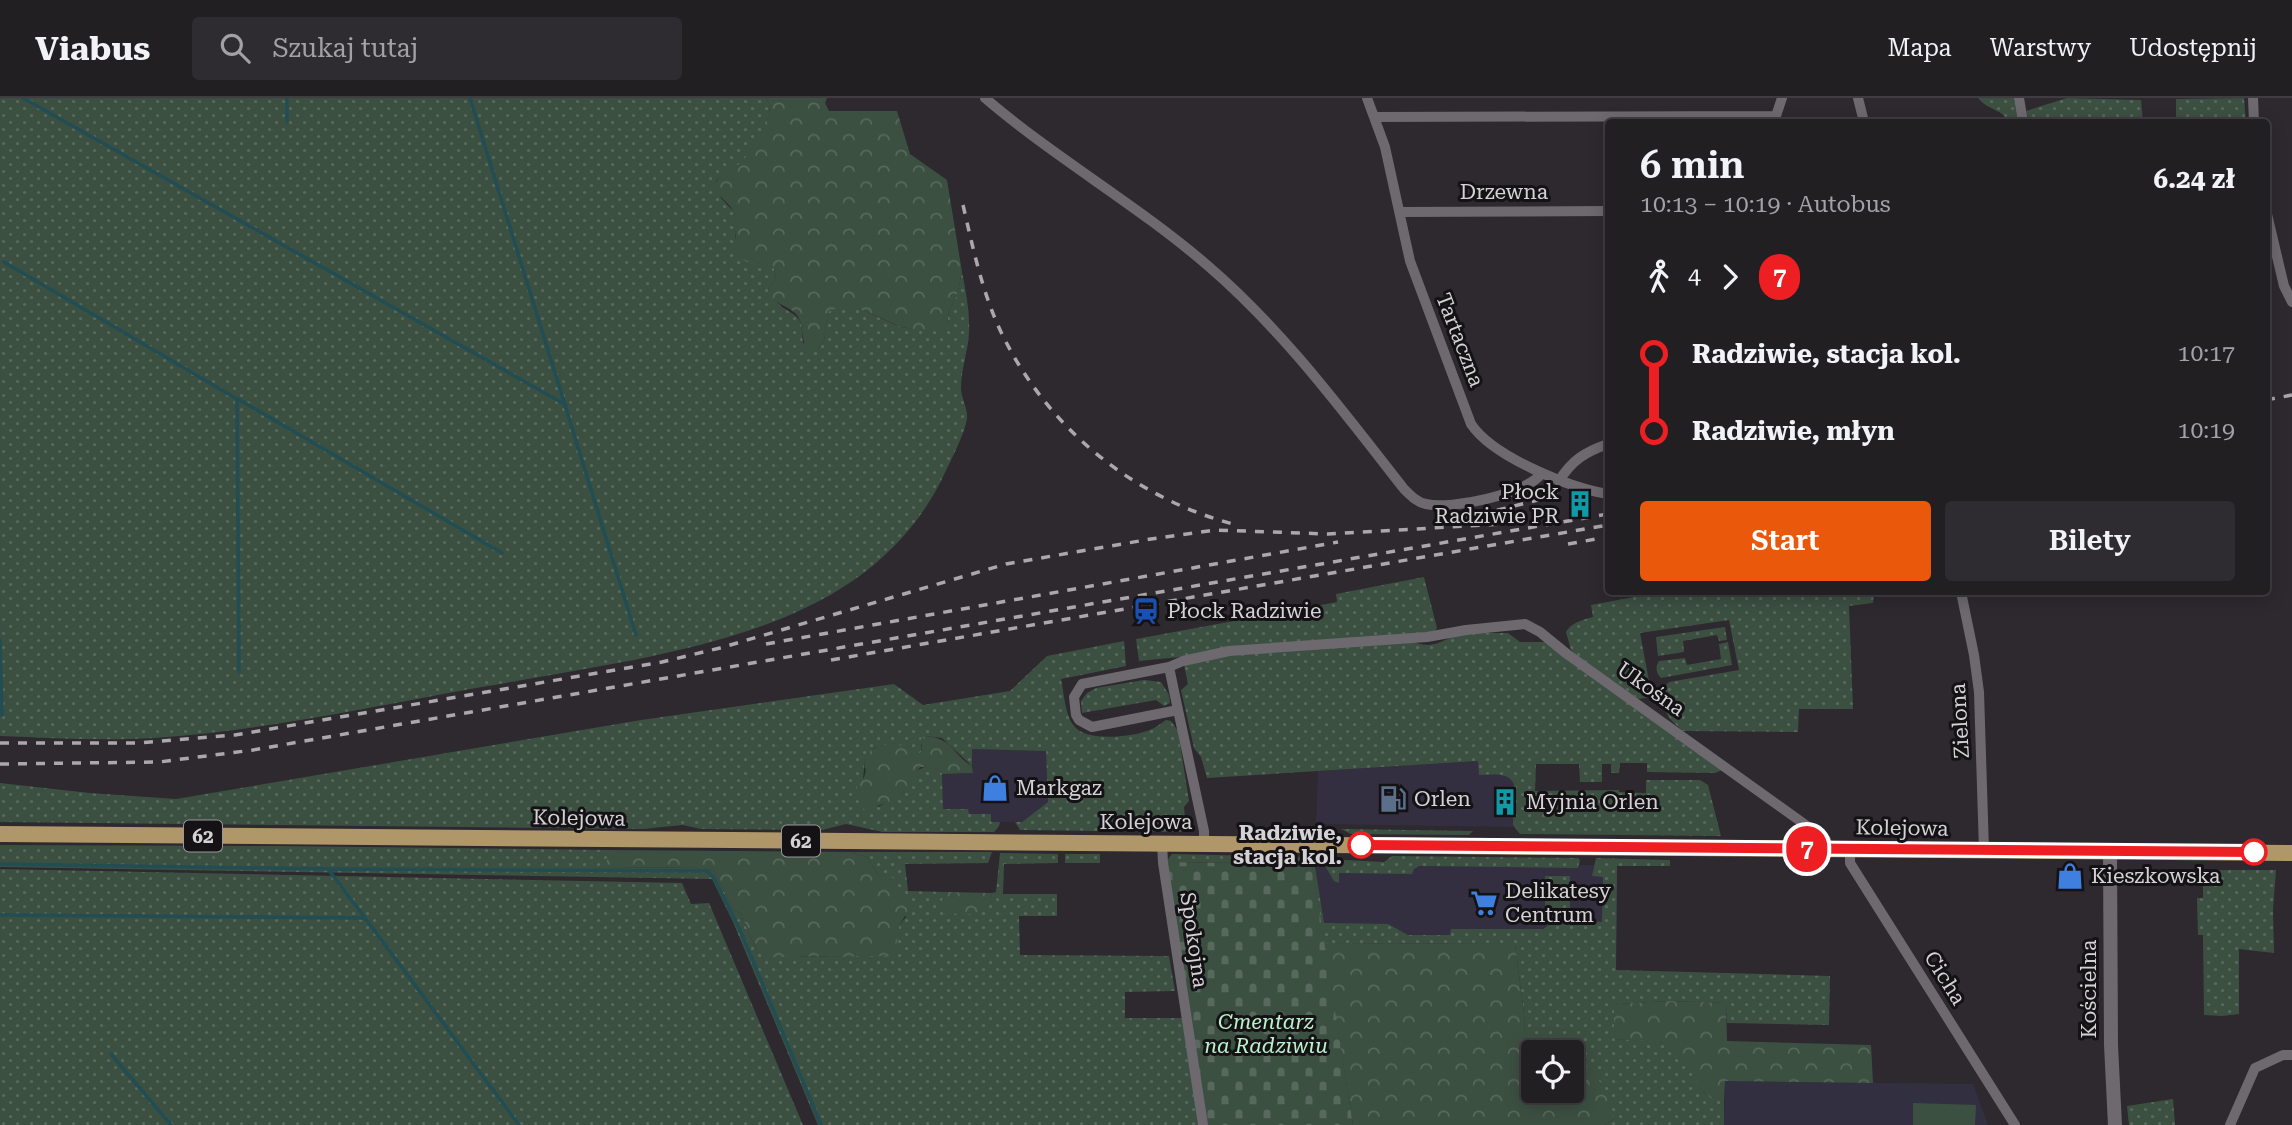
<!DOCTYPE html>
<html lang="pl">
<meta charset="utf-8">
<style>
:root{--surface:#221f23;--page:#2e2c30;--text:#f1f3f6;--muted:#a2a2a6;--line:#3f3d41;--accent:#ea580c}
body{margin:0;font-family:"Roboto Serif",serif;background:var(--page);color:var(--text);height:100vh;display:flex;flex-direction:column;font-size:26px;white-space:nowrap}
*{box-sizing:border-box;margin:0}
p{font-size:23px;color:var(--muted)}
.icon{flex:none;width:38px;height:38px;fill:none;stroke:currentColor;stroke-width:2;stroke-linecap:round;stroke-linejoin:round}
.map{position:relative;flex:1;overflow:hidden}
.drawer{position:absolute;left:1605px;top:21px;width:665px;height:476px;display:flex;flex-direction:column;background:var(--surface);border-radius:7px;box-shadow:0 4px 18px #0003,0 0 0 2px var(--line)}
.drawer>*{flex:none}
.badge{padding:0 14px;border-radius:23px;font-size:24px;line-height:46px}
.fabs{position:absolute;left:1521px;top:942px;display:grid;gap:14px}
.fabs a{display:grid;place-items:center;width:63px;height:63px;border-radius:7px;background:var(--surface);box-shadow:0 4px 18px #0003,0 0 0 2px var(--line);font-size:35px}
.map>.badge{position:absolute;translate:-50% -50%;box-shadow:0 0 0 4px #fff}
.legs{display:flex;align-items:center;gap:10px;height:77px;padding:0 35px;font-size:23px}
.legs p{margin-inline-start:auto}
.summary{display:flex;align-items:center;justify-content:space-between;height:119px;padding:0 35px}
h1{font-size:38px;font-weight:600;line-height:52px}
.button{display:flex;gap:14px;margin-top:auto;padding:14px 35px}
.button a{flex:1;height:80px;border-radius:7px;background:var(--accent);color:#fff;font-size:28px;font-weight:600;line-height:80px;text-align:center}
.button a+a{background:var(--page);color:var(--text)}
ul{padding:0 35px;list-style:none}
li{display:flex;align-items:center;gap:24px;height:77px;font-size:26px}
li i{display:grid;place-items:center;width:10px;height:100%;margin:0 9px;background:currentColor}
li i::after{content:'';width:18px;height:18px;margin:-9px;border:5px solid;border-radius:50%;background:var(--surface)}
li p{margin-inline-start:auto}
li:first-child i{background:linear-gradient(#0000 50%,currentColor 0)}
li:last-child i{background:linear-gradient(currentColor 50%,#0000 0)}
header{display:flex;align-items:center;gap:42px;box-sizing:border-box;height:98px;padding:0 35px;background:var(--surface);border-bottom:2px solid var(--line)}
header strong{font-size:33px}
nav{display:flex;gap:38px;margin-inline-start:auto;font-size:24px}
.search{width:490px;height:63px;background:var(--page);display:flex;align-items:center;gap:18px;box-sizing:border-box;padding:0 24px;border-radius:7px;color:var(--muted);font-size:26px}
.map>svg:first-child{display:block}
</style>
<header>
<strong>Viabus</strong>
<div class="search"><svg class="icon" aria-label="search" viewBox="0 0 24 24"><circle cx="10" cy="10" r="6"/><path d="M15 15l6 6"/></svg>Szukaj tutaj</div>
<nav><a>Mapa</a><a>Warstwy</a><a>Udostępnij</a></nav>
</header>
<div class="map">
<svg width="2292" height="1027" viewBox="0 0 2292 1027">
<defs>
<pattern id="grass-dots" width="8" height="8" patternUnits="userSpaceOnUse" patternTransform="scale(1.75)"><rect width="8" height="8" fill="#3c5042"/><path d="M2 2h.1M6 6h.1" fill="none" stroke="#57685c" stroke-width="1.8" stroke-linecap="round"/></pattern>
<pattern id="forest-crowns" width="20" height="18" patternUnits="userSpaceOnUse" patternTransform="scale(1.75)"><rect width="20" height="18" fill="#3c5042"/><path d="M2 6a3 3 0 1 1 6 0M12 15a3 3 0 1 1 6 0" fill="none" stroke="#57685c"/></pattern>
<pattern id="cemetery-stones" width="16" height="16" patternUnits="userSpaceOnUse" patternTransform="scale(1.75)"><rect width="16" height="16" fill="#3c5042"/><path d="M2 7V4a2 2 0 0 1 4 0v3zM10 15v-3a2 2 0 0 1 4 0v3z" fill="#57685c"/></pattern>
</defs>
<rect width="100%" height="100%" fill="#2d292f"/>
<path fill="#332f40" d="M971,651L1046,653L1048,704L1022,724H991L990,716H968V711L943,712L942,676L973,675Z
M1528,660L1520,729L1316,726L1318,673Z
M1312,766L1617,767L1616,847L1324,845Z"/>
<path fill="#323040" d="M1725,983L1973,986L1988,1027H1724Z"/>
<path fill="url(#grass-dots)" d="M0,0H766C769,5 771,9 769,16C768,26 750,56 742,64C734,72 723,73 716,83L721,100L734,114L737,125L735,140L759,166H766L774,170L776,180L768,191C772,197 777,205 782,209C803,222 801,220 803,245L818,252L824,243L828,213C854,198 884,227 908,230C921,232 934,228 947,226L949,213L957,197L962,174C966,194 970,215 969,235C968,253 961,272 961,290C961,300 968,311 967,320C965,336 948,368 941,383C880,502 755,537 634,562C581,572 529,581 476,590C370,609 262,633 154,640C103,643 51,640 0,638Z
M1978,0H2014L2018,24H2008C2003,11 1987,12 1978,0Z
M2067,0L2141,2L2143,24H2029L2026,13Z
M2244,0L2246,24H2176V1Z
M1424,479L1437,530L1434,534L1139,563L1136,541L1337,504L1336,496Z
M1645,494H1874L1873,505L1849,508L1853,611H1799L1798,634L1683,633C1662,615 1666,615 1663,590L1669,584L1739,572L1729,522L1640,535L1652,599L1638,601L1577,558L1571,552L1566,534C1572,524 1582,522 1593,519L1591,507L1645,497Z
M1725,529L1727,542L1719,543L1717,537L1683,543L1684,554L1658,558L1656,539Z
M1491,535H1508L1520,544H1545L1725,671L1715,675L1647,674V665H1620L1619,675H1611V666H1602V684H1580L1579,666H1536L1535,693L1619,692V694L1646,695V682H1700L1708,687L1721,738L1520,736L1513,727L1514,686C1508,673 1491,677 1479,677L1478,663L1207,680L1201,659L1194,650L1181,592L1188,586L1184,567L1225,557L1410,543C1430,550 1434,547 1452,539C1463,534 1479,535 1491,535Z
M1124,543L1126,568L1061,581C1064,595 1065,617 1074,628C1086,644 1130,639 1147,633C1154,631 1160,626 1166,622L1171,623L1178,633L1189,703L1184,709L1186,730L1181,734L1020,732L1015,724H1022L1048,704L1046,653L972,651V668L942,640L926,638L921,647L922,653L919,656H911L897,645L874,650L865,662L863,681L878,709L902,696L917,672L926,669L939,671L942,676L943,711H968L969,716H991V724H1000L999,728L994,734H883L846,726L822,732L701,731L683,727L642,731L0,724V685L90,695L176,701L641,622L894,586L923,607L1010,593L1047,558Z
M1728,544L1732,567L1661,580C1656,575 1655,569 1659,563L1685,560L1687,567L1721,561L1719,546Z
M1144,582L1161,584L1169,597L1170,605L1164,608L1156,602L1082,615L1081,603L1087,595L1096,590Z
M1341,731L1473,733L1469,737L1351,736Z
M0,747L283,748L607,752V769L708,770L714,774L734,812L741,816L757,854L803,859L894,857L899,827L906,819L897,796L879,779L867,759L850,754H992L988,765L905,766L908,793L947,794L942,803L990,806L992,795L996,794L1000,755L1058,756V765L1004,766L1003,796H1057V818H1019L1020,857L1169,858L1175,893L1125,894V920H1183L1198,1027H818L733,824L712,781L0,769Z
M1065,756H1100V765H1065Z
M1172,756L1308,759L1312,762L1315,769L1324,825L1388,826L1408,837H1450L1451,831H1544C1555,818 1585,824 1602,824L1603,779L1592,778L1596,760L1670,762V768H1617L1616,872L1830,878L1829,927L1727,925L1726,905L1668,903L1614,906V941C1627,942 1653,940 1664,945C1672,948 1685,958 1690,965C1700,985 1698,999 1724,1002V1027H1605L1614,1021L1589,970L1572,971V954H1533V973H1527L1524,916L1515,846L1324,845L1312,766L1166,764Z
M1392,758L1578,760L1580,762L1578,770L1419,768L1414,771L1412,776L1339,775V785L1334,783L1324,766L1326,761L1384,764Z
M0,771L682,785L691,806L709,805L803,1027H0Z
M2203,772H2276L2273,811L2274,855L2239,851V916L2222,918L2204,917L2203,837H2198L2197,800H2203Z
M1545,778H1570V817L1545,821Z
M2173,1001L2175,1027H2129L2127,1008Z"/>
<path fill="url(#forest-crowns)" d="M766,0H827L825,5L829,13H897L910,56L947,82L962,174L957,197L949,213L947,226L937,233C926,232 913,232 903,229C882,223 851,199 828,214L824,243L818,252L808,254C800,241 805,226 796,216C786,206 772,207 768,191L776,180L774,170C765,166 756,168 747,164C726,154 742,128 733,113C729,105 720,99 714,92C717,74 728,75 740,65C749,58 767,27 769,16C771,10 769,5 766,0Z
M926,638C955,641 951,656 972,668L973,675L942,676L939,671L921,669L917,672L910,685L898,701L865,712C858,706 854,694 858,686C863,677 862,686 865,676C867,668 864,673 865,664C867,649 884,646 897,645L911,655L919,656L922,653L921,640Z
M607,752L850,754L867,759L879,779L894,780L897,796H906L909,812L899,827L895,858L767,859L757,854L741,816L734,812L714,774L708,770L607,769Z
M947,794L992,795C991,800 991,807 987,811C978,819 942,820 942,804C942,802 946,795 947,794Z
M1324,845L1515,846L1524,916L1527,973H1533V992H1572V971L1589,969L1609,996L1614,1021L1605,1027H1353Z
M1668,903L1726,905L1727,943L1871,947L1873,985L1725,983L1724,1002L1712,1001L1698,988L1688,963L1662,944L1614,941V906Z"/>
<path fill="url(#cemetery-stones)" d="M1166,764L1312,766L1353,1027H1207Z"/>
<path fill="#3c5042" d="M1913,1005L1976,1007L1975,1027H1913Z"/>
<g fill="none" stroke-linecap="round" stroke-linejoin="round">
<path stroke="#224d53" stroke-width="3.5" d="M23,0L566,307
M287,0V24
M470,0L636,537
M4,164L237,301L239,574
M238,301L502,455
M0,542L2,617
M0,766L328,771
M0,817L365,820L519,1027
M365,820L328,771L707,773L714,780L740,832L821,1027
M111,956L171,1027"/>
<path stroke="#6d696f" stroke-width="10" d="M985,0C1055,60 1136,106 1207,167C1283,232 1342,312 1404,391C1411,398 1417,404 1426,406C1451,412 1527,396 1542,375
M1367,0L1385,49L1410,163L1471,326C1493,359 1570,390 1608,396
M1858,0L1864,24
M2019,0L2023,24
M2253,0L2254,24
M1374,19L1776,18
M1774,24L1782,0
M2266,112L2284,188L2292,204
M1400,114L1608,113
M1559,383C1572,362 1585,354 1608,346
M1961,494L1974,557L1979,594L1984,752
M1169,569L1178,612
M1162,745L1163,765L1203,1027
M1204,745V733L1178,612L1092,629L1079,622L1076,617L1074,599L1082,586L1169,569L1183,563L1229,553L1427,539L1466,532L1525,526L1540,534L1567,556L1821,738L1826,742L1829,751
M1850,751V765L2015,1027
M2230,1027L2255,970L2283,957H2292"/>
<path stroke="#6d696f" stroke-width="14" d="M2110,754L2111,947L2115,1027"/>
<path stroke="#b09769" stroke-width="16" d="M0,736L2292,755"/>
<path stroke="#aaa8ac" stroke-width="3.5" stroke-dasharray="9 9" stroke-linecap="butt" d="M963,107C973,150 982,194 1001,234C1047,330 1134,401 1237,427
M2266,302L2292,297
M1462,421L1562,396
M1568,446L1608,439
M766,546L1338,444
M831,562L1608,427
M0,645H138L235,637L662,564L720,550L1006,466L1151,441L1215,432L1328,436L1502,426
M0,666L159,664L253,652L1608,416"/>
</g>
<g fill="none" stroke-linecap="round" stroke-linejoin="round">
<defs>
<path id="line-1" d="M1361,747L2254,754"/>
</defs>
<use href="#line-1" stroke="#fff" stroke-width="16"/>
<use href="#line-1" stroke="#ee1f23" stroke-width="10"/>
</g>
<defs>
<symbol id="building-bare" viewBox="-9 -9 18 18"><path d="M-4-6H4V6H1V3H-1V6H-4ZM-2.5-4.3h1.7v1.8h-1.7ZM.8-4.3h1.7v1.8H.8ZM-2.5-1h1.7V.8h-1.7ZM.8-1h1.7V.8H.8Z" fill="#0f9aa8" stroke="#141215" stroke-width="2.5" paint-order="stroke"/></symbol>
<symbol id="station-bare" viewBox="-9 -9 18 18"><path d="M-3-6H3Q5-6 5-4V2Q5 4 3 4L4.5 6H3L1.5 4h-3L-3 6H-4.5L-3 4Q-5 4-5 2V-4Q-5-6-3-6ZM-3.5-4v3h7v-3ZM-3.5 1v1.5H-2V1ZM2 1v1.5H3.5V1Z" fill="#1a4fb4" stroke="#141215" stroke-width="2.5" paint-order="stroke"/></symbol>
<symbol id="shop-bare" viewBox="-9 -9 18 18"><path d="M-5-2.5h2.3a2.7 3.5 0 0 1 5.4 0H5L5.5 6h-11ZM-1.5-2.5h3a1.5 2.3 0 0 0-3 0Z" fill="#3f7fe0" stroke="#141215" stroke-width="2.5" paint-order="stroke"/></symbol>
<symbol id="fuel-bare" viewBox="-9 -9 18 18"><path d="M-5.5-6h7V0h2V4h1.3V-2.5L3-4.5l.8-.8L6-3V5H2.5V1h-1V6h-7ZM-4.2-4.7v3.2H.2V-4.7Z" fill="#5c6f8a" stroke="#141215" stroke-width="2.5" paint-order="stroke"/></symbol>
<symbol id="supermarket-bare" viewBox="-9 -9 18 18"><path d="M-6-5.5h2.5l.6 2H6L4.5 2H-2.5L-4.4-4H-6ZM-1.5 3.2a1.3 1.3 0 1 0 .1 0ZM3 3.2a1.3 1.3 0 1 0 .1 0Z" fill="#3f7fe0" stroke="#141215" stroke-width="2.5" paint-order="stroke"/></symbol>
</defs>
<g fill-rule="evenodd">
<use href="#building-bare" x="1561" y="387" width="38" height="38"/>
<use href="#station-bare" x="1127" y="494" width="38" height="38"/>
<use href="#shop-bare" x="976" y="671" width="38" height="38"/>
<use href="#fuel-bare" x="1374" y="682" width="38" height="38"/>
<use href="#building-bare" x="1486" y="685" width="38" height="38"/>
<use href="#shop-bare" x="2051" y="759" width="38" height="38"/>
<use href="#supermarket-bare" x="1465" y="786" width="38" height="38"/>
</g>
<g fill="#fff" stroke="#ee1f23" stroke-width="3.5">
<circle cx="1361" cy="747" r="12"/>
<circle cx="2254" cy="754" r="12"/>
</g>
<g text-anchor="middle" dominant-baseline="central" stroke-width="6" stroke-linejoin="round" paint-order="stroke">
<g fill="#141215" stroke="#9a989b" stroke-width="2">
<rect x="184" y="722.5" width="38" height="31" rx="5"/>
<rect x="782" y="727.5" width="38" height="31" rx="5"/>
</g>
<g font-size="19" font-weight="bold" fill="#d4d2d5">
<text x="203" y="738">62</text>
<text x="801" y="743">62</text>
</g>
<g font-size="21" fill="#d4d2d5" stroke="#141215">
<text x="1504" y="94">Drzewna</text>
<text transform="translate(1460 242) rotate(69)">Tartaczna</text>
<text transform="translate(1651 591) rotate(35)">Ukośna</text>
<text transform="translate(1960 623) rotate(-93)">Zielona</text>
<text transform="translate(579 720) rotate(1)">Kolejowa</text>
<text x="1146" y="724">Kolejowa</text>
<text transform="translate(1902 730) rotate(1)">Kolejowa</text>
<text transform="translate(1194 842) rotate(82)">Spokojna</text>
<text transform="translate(1945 880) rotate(58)">Cicha</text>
<text transform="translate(2089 891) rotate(-90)">Kościelna</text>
</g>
<g font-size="21" fill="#d4d2d5" stroke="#141215" text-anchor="start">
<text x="1559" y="394" text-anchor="end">Płock<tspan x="1559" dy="24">Radziwie PR</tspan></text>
<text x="1167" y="513">Płock Radziwie</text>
<text x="1016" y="690">Markgaz</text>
<text x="1414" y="701">Orlen</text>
<text x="1526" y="704">Myjnia Orlen</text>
<text x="2091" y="778">Kieszkowska</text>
<text x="1505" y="793">Delikatesy<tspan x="1505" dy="24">Centrum</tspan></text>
</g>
<g font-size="21" font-weight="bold" fill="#d4d2d5" stroke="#141215" text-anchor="end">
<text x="1342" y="735">Radziwie,<tspan x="1342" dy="24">stacja kol.</tspan></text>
</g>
<g font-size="21" font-style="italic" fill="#baf3cb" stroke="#141215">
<text x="1266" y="924">Cmentarz<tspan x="1266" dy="24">na Radziwiu</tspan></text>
</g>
</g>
</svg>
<div class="fabs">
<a><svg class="icon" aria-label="locate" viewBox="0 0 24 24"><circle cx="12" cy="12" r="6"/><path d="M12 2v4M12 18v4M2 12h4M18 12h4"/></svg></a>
</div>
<b class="badge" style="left:1807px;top:751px;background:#ee1f23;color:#fff">7</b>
<section class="drawer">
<div class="summary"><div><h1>6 min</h1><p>10:13 – 10:19 · Autobus</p></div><b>6.24 zł</b></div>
<div class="legs"><svg class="icon" aria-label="walk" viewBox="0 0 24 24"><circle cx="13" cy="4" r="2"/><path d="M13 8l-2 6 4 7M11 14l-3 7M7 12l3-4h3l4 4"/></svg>4<svg class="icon" aria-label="forward" viewBox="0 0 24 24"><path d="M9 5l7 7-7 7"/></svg><b class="badge" style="background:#ee1f23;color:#fff">7</b></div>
<ul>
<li><i style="color:#ee1f23"></i><b>Radziwie, stacja kol.</b><p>10:17</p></li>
<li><i style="color:#ee1f23"></i><b>Radziwie, młyn</b><p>10:19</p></li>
</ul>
<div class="button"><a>Start</a><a>Bilety</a></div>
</section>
</div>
